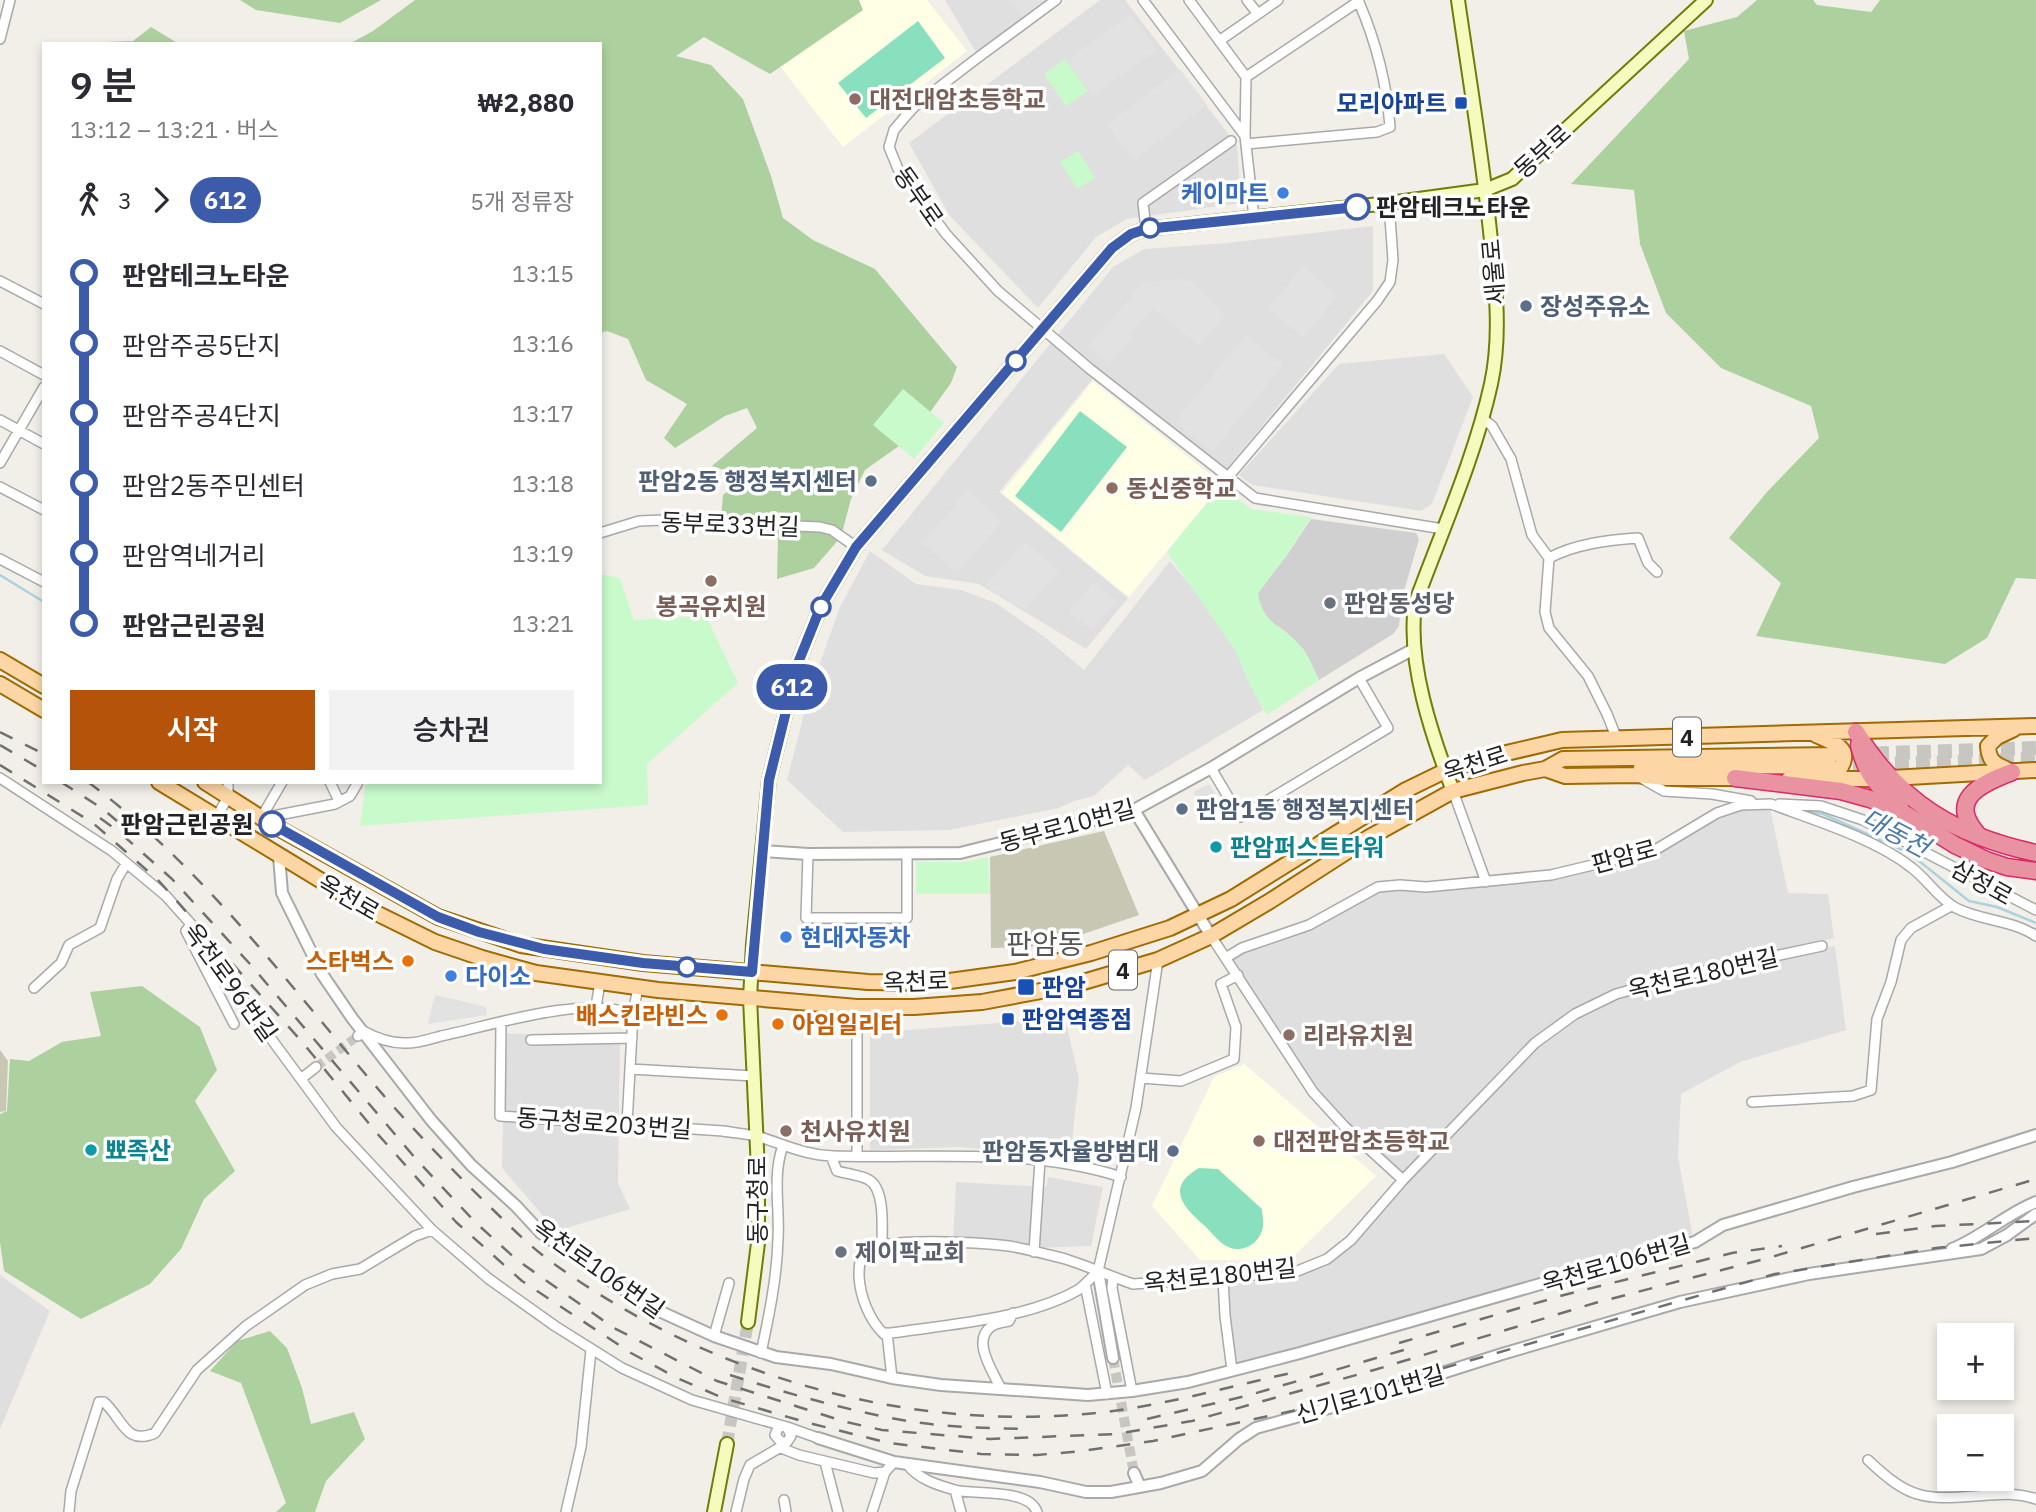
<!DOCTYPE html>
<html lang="ko">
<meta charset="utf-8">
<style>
:root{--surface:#fff;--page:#f2f2f3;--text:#2b2b33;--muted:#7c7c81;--accent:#b45309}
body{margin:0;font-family:"IBM Plex Sans","Noto Sans KR",sans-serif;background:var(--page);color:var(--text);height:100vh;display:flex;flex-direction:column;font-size:26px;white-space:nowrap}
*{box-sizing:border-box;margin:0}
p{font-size:23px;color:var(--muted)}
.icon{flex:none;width:38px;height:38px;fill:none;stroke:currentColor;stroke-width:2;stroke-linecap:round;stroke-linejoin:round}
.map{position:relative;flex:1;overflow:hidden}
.sheet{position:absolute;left:42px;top:42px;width:560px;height:742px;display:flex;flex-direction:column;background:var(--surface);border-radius:0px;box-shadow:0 4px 10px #0003}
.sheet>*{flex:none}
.badge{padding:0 14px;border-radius:23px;font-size:24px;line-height:46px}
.fabs{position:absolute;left:1937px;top:1323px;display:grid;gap:14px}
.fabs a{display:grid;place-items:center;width:77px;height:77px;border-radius:0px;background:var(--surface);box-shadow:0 4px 10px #0003;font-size:35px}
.map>.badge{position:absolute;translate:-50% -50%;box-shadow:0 0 0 4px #fff}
.legs{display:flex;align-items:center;gap:10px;height:77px;padding:0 28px;font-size:23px}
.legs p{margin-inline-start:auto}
.head{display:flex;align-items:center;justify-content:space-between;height:119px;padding:0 28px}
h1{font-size:38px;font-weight:600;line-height:52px}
.action{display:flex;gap:14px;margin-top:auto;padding:14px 28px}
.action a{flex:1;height:80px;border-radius:0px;background:var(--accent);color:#fff;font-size:28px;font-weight:600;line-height:80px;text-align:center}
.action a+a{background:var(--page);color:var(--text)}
ul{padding:0 28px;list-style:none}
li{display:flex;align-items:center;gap:24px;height:70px;font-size:26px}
li i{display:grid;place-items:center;width:10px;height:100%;margin:0 9px;background:currentColor}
li i::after{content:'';width:18px;height:18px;margin:-9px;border:5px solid;border-radius:50%;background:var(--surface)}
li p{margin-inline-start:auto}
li:first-child i{background:linear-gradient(#0000 50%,currentColor 0)}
li:last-child i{background:linear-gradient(currentColor 50%,#0000 0)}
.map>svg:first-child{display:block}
</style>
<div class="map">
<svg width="2036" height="1512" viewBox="0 0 2036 1512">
<rect width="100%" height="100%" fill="#f2efe9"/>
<path fill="#e0dfdf" d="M945,0H1051L977,54Z
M1100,0H1125L1237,145L1241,203L1127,219L1096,237L1038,308L950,216L909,143Z
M1373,226V291L1225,471L1100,370L999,492L1128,598L1086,649L979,584L925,576L882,550L1113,267L1144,249L1228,243Z
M1444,354L1473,397L1432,504L1421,511L1252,485L1239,475L1339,364Z
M870,551L916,584L961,590L996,603L1046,638L1084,670L1170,561L1195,591L1235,650L1263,710L1145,780L1128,765L1094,796L1074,801L1059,808L949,830L843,832L787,780L810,691L840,607Z
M1763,808H1770L1788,893L1828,894L1834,938L1684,970L1615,990L1573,1010L1532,1040L1402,1174L1347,1123L1316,1089L1233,959L1379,891L1400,890L1426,892L1552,879L1656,854L1719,817L1742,810Z
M1835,946L1846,1030L1740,1062L1681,1094L1678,1157L1693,1237L1234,1365L1226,1282L1296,1276L1329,1262L1538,1046L1578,1017L1618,998L1686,979Z
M1065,1018L1079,1079L1070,1157L959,1147L870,1150V1033Z
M505,1033L620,1039L618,1183L630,1209L556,1231L502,1168Z
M1048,1177L1103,1187L1091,1246L1034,1248L953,1240L956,1182L1046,1187Z
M0,1275L50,1311L0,1429Z"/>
<path fill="#ffffe5" d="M806,0H927L967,51L843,147L758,38Z
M1093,381L1222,484L1129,597L1002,493Z
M1244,1064L1376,1176L1289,1261L1200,1260L1152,1206L1214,1077Z"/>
<path fill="#d0d0d0" d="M1311,519L1416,533L1419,539L1402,598L1399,626L1393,634L1319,680L1304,650L1286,632L1268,620L1260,608L1258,593L1287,555Z"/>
<path fill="#c7c7b4" d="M1104,831L1139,915L1060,942L1030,947L991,948L990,857Z
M0,1050L8,1061L6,1111L0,1112Z"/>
<path fill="#add19e" d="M240,0H381L340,23L256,10Z
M415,0H859L863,10L770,74L704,37L676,56L711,65L743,99L771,176L783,218L813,240L875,269L957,367L951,383L913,436L865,470L851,499L841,537L814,568L777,579L778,539L721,518L723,495L745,477L712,466L757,428L747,408L725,416L675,448L664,438L687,404L646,380L628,339L607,331L600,333V44H349L373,31Z
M1757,0H1813L1817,5L1871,12L1880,0H2036V579L2016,578L1987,638L1945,664L1756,636L1781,583L1729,538L1767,492L1819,438L1811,406L1721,368L1666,313L1640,244L1634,190L1571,184L1689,59L1684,31L1737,17Z
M151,27L179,44H105L106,42L133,41Z
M142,986L200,1027L217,1070L195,1101L235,1171L204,1199L181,1249L150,1284L81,1319L4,1271L0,1242V1114L7,1111L10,1059L29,1061L62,1042L101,1036L90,992Z
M270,1331L287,1348L302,1388L311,1424L354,1412L365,1439L326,1481L315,1512H276L286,1503L241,1383L210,1371L237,1341Z"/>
<path fill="#c8facc" d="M1065,59L1088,91L1066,106L1044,74Z
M1078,151L1095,178L1077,189L1060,162Z
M903,389L944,423L914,459L873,425Z
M1216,492L1232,494L1251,509L1311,517L1287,555L1258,593C1263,627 1285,625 1303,649C1310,658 1314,670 1319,680L1267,715L1250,685L1235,650L1167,552Z
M600,574L620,578L634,620L706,616L738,683L647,764L648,805L360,826L366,782H600Z
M988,857L990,894H916V862H964Z"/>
<path fill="#88e0be" d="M918,21L945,58L866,118L838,83Z
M1080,411L1127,447L1061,532L1015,496Z
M1199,1168L1218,1169L1262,1209C1262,1215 1264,1221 1263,1226C1261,1243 1242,1255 1226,1246C1219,1242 1212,1233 1206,1227C1184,1208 1164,1188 1199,1168Z"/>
<path fill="#e2e2e2" d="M1010,0H1053L1024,20Z
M1131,14L1157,50L1093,96L1067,60Z
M1180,69L1207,105L1134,160L1107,125Z
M1303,267L1338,296L1303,337L1268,308Z
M1188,279L1225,315L1199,345L1153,308L1129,334L1132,338L1109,364L1088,346L1144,282Z
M1246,335L1283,365L1212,452L1175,422Z
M967,491L1002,521L957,573L922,543Z
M1024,542L1059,571L1025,610L986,586Z
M1093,582L1116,600L1092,630L1069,612Z
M1207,785H1210L1221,803L1205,812L1193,792Z
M435,995L486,1007L487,1015L428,1024Z"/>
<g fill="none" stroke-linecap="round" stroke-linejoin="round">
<path stroke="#aad3df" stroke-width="2.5" d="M0,575L44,602
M1796,809L1823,814L1909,853L1969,901L1997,907L2036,923"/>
<path stroke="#c8c6c1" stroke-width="9" stroke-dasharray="9 4.5" stroke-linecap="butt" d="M316,1067L358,1036"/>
<path stroke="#c8c6c1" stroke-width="10" stroke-dasharray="10 5" stroke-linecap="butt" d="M1113,1358L1134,1473"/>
<path stroke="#c8c6c1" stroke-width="12" stroke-dasharray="12 6" stroke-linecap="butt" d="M727,1444L748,1322"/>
<path stroke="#c8c6c1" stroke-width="14" stroke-dasharray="14 7" stroke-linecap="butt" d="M1833,755L2036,748
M1832,766L2036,759"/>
<defs>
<path id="minor" d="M1056,0L976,59L916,105L905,117L894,130L889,147L898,169L946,234L998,291L1090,369L1255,498L1443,529
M1143,0L1245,136
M1189,0L1246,77L1245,136L1254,217
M1247,0L1258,14
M0,39L10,0
M1219,41L1278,0
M1246,77L1359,1
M1246,144L1377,132L1390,127C1387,85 1375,39 1358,0
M1146,229L1143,203L1231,141
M0,281L44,304
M0,351L44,375
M1482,418L1492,426L1511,459L1532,535L1549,558
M0,420L44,444
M0,463L44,387
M1228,477L1377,301L1390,282L1393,260L1389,203
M0,487L44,510
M600,533L639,521L663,520L820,527L832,530L856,547
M1549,558L1545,612L1549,628L1588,676L1607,714L1617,739
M1549,558C1575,544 1608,540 1638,538L1648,563L1657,572
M0,559L44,582
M1211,768L1240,817L1388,728L1359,678
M0,778L112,851L166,896L191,924L264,1029L336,1127L432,1230L489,1279L555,1326L622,1368L692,1400L787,1427L791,1436L787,1442H781L775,1435L778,1428L784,1426
M1643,779L1664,791L1712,794L1751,801
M330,782L339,801
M1453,791L1486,882
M1779,804L1821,806L1863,820L2036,910
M216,818L228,797V782
M261,818L282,782
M263,818L335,804L350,796L357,784
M808,854L806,918H907V854
M191,924L186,931L234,1024
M1211,936L1313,1092L1344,1126L1403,1180
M1227,957L1242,948L1309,925L1378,887L1400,885L1426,887L1551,875L1655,850L1717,813L1741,805L1771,804C1814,820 1876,839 1912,868C1927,879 1939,899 1956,908C1981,921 2013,920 2036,936
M1158,960L1136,1108L1098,1271C1092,1277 1085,1285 1078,1290C1026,1320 943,1325 884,1334C869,1320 860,1296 859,1276C859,1268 859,1257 866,1251C882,1236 985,1243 1009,1246C1027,1249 1045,1254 1062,1258C1086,1265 1109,1276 1133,1284L1295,1272L1327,1259L1351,1240L1403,1180L1535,1043L1575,1014L1616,994L1685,975L1822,946
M34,988L61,963L69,945L100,928L117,879L126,864
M596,1007L600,982
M501,1023L500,1116L723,1131C735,1133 748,1134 760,1137C785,1145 805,1155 833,1156C929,1159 1028,1147 1121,1177
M358,1036L363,1031C376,1038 389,1043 404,1043C416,1044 430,1039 441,1036C494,1025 583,995 633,1014
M531,1040L632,1038
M630,1069L754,1076
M302,1078L316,1067
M1141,1078L1181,1081L1234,1059L1236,1027L1221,984L1238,975
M1752,1102L1853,1096L1871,1090L1877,1019L1891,982L1901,940L1911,928L1951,906
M627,1124L633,1014L638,987
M857,1155V1007
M831,1156L837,1171C847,1174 861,1175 869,1180C885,1189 882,1227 882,1243
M1034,1252L1040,1160
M1113,1277L1112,1288L1132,1391
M1223,1278L1225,1316L1232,1370
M1085,1284L1107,1394
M887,1333L892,1378
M714,1336L729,1283
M761,1353C769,1316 777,1277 778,1239C780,1208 772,1175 783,1146
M1001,1389C994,1373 970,1340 992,1326C996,1323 1004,1322 1009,1321L1013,1313
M787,1427L818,1438
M781,1448L799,1455L874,1473L885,1472L894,1462
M1868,1460C1914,1504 1928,1499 1988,1495C2005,1494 2019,1493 2036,1499
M825,1462L838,1512
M907,1464C918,1479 937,1485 955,1490C975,1495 1029,1488 1037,1512
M955,1490L961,1512
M784,1500L786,1512
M69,1512L71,1491L99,1402H104C123,1419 125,1446 155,1433L197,1370L246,1326L305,1285L332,1274L360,1269L415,1236L432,1230
M566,1512L581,1447L591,1350
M736,1512L744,1479L750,1465L784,1445
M872,1512L885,1472"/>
<path id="tertiary" d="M1134,810L1211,936
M763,851L808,854L960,853L1134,810L1211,768L1359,678L1414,649
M279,856L282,893L322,974L352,1018L431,1120L471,1165L516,1206L541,1233L648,1306L714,1336L776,1357L831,1364L892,1378L941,1385L1088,1395L1132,1391L1188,1382L1300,1353L1596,1268L1695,1242L1723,1225L1853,1187L1952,1162L2036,1135
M1952,1249C1982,1237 2006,1214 2036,1202
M1098,1271L1113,1358
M818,1438L894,1462L1040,1482L1086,1492H1111L1161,1483L1202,1471L1239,1439L1256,1428L1354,1401L1502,1354L1680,1302L1809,1274L1981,1249L2007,1235L2036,1214
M1134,1473L1140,1487"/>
<path id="secondary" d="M1453,791C1432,736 1407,663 1415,604C1441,533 1475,457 1491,384C1502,333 1495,282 1490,231C1482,154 1469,77 1458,0
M748,1322L758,1243V1170L750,998L753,944L769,780L798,663L821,606L856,547L1112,248L1131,234L1146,229L1389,203L1485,190L1512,179L1706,0
M714,1512L727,1444"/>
<path id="primary" d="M0,660L44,686
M0,684L44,710
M1816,735C1845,747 1854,752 1832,780
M1641,767L1830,766
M1545,769L1563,759L1832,755
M2008,770C1995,764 1989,762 1988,746L1997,737L2014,729
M1789,779H1873L2036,770
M159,782L366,908L435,942L482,958L536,973L658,990L857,1007H914L982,1002L1073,985L1158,960L1211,936L1270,901L1368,838L1453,791L1523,773L1545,769L1565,776L1636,775L1666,778H1744
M205,782L271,824L438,917L521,945L643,963L868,982L935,983L1015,972L1091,953L1170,928L1231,899L1406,790L1445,771L1485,758L1562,740L2036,726"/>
<path id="motorway" d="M1856,732C1900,803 1956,836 2036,853
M1859,745C1866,774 1876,786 1900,805
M1735,778L1841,791L1870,799L1902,812L1955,845L1986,860L2007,867L2036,871
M1980,837C1945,800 1980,784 2012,772"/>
</defs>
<use href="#minor" stroke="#a9a9a9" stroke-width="12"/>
<use href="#tertiary" stroke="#a9a9a9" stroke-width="14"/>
<use href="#secondary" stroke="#707d05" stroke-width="16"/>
<use href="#primary" stroke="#a06b00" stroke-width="18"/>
<use href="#motorway" stroke="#dc2a67" stroke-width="19"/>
<use href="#minor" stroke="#fff" stroke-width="9"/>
<use href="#tertiary" stroke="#fff" stroke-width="10"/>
<use href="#secondary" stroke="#f7fabf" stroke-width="12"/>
<use href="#primary" stroke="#fcd6a4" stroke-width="14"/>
<use href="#motorway" stroke="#e892a2" stroke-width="16"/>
<path stroke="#707070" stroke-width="2.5" stroke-dasharray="14 14" stroke-linecap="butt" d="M0,732L44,754
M0,745L44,771
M0,765L93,823L158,880L303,1043L375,1131L456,1222L522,1281L631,1353L677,1378L723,1398L805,1422L889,1443L981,1454L1037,1455L1082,1451L1153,1441L1292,1411L1775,1274L1936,1248L2036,1238
M61,782L103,809L117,821
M88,782C200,865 282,976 372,1082C408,1124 446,1164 486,1203C509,1225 531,1248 557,1266C715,1379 919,1436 1113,1411C1173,1403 1232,1386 1291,1373
M100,818L118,831L172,879L250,964L416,1159L475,1222L517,1260L614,1328L717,1381L846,1422L882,1430L990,1439L1116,1434L1192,1421L1374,1370L1595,1303L1768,1258L2036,1179
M1876,1234L1936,1226L2036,1221
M1399,1343L1564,1295L1732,1253L1782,1246
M730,1375C789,1394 846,1410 907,1421C945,1427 986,1428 1025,1429
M1147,1419L1246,1396L1414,1347"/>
</g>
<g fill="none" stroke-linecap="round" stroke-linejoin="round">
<defs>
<path id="line-1" d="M272,824L438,917L479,932L544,949L643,963L752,972L769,780L798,663L821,606L856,547L1112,248L1131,234L1146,229L1357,207"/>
</defs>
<use href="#line-1" stroke="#fff" stroke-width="16"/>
<use href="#line-1" stroke="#3d5bab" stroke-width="10"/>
</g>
<g fill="#8d6e63" stroke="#fff" stroke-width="2.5">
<circle cx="855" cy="99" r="7"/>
<circle cx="1112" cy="488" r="7"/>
<circle cx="711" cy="581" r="7"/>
<circle cx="1289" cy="1035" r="7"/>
<circle cx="786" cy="1131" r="7"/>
<circle cx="1259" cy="1141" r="7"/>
</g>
<g fill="#1a4fb4" stroke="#fff" stroke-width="2.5">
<rect x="1454" y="96" width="14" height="14" rx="3.5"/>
<rect x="1017" y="978" width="18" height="18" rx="3.5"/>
<rect x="1001" y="1012" width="14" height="14" rx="3.5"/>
</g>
<g fill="#3f7fe0" stroke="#fff" stroke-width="2.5">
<circle cx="1283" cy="193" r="7"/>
<circle cx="786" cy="937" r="7"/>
<circle cx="451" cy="976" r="7"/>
</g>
<g fill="#fff" stroke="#3d5bab" stroke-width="3.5">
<circle cx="1357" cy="207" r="12"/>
<circle cx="1150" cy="228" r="9"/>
<circle cx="1016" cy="361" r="9"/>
<circle cx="821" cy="607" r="9"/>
<circle cx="272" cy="824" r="12"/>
<circle cx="687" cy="967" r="9"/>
</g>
<g fill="#5c6f8a" stroke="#fff" stroke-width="2.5">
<circle cx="1526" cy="306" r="7"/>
<circle cx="871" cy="481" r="7"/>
<circle cx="1182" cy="809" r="7"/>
<circle cx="1173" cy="1151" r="7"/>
</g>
<g fill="#6b7280" stroke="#fff" stroke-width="2.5">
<circle cx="1330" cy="603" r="7"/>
<circle cx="841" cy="1252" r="7"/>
</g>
<g fill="#0f9aa8" stroke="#fff" stroke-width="2.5">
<circle cx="1216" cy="847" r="7"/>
<circle cx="91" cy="1150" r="7"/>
</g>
<g fill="#e8710a" stroke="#fff" stroke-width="2.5">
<circle cx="408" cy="961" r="7"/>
<circle cx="722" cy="1015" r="7"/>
<circle cx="778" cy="1024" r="7"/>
</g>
<g text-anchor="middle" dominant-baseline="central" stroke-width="7" stroke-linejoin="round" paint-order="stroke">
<g fill="#fff" stroke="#646464" stroke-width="2">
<rect x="1673" y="717.5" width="28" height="39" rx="5"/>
<rect x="1109" y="950.5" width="28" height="39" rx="5"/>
</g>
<g font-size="23" font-weight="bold" fill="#222">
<text x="1687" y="737">4</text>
<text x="1123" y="970">4</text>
</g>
<g font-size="24" font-weight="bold" fill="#785e54" stroke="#fff" text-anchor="start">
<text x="869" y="99">대전대암초등학교</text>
<text x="1126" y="488">동신중학교</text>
<text x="711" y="606" text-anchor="middle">봉곡유치원</text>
<text x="1303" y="1035">리라유치원</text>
<text x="800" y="1131">천사유치원</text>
<text x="1273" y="1141">대전판암초등학교</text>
</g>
<g font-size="24" font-weight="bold" fill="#164399" stroke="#fff" text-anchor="start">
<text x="1447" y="103" text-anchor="end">모리아파트</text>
<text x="1042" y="987">판암</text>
<text x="1022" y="1019">판암역종점</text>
</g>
<g font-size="24" fill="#222" stroke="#fff">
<text transform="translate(1542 151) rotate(-42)">동부로</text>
<text transform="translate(919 196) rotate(55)">동부로</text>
<text transform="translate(1493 272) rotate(-95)">새울로</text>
<text transform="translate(730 524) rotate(2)">동부로33번길</text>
<text transform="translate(1475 763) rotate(-18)">옥천로</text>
<text transform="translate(1067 825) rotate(-15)">동부로10번길</text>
<text transform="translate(1624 856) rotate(-15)">판암로</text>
<text transform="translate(1982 882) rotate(29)">삼정로</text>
<text transform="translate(349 897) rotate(30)">옥천로</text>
<text transform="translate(1703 973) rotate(-13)">옥천로180번길</text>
<text transform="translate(916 981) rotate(-2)">옥천로</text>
<text transform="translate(231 982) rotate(54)">옥천로96번길</text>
<text transform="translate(604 1123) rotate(4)">동구청로203번길</text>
<text transform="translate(757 1200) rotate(-90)">동구청로</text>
<text transform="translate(1616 1263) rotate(-16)">옥천로106번길</text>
<text transform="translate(599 1268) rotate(35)">옥천로106번길</text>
<text transform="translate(1220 1275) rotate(-6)">옥천로180번길</text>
<text transform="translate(1370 1394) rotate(-16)">신기로101번길</text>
</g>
<g font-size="24" font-weight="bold" fill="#366cbe" stroke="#fff" text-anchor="start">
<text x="1269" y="193" text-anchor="end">케이마트</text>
<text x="800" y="937">현대자동차</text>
<text x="465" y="976">다이소</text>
</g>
<g font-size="24" font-weight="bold" fill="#222" stroke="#fff" text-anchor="start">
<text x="1376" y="207">판암테크노타운</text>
<text x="253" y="824" text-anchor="end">판암근린공원</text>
</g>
<g font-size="24" font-weight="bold" fill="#4e5e75" stroke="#fff" text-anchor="start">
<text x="1540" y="306">장성주유소</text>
<text x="857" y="481" text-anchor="end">판암2동 행정복지센터</text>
<text x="1196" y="809">판암1동 행정복지센터</text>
<text x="1159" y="1151" text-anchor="end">판암동자율방범대</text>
</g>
<g font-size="24" font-weight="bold" fill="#5b616d" stroke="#fff" text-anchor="start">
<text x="1344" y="603">판암동성당</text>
<text x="855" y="1252">제이팍교회</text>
</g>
<g font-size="24" font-weight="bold" fill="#0d838f" stroke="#fff" text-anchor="start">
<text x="1230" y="847">판암퍼스트타워</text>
<text x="105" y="1150">뾰족산</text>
</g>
<g font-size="24" font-weight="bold" fill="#c56008" stroke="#fff" text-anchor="end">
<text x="394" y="961">스타벅스</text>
<text x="708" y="1015">배스킨라빈스</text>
<text x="792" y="1024" text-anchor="start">아임일리터</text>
</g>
<g font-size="26" font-style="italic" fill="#4a7aab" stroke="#fff">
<text transform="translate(1896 832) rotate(28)">대동천</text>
</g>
<g font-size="28" fill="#555" stroke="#fff">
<text x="1045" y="943">판암동</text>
</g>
</g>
</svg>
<div class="fabs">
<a>+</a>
<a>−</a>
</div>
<b class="badge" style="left:792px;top:687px;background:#3d5bab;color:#fff">612</b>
<section class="sheet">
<div class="head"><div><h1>9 분</h1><p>13:12 – 13:21 · 버스</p></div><b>₩2,880</b></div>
<div class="legs"><svg class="icon" aria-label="walk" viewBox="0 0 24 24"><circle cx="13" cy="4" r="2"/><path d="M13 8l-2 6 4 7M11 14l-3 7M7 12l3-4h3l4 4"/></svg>3<svg class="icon" aria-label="forward" viewBox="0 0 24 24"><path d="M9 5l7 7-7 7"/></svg><b class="badge" style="background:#3d5bab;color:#fff">612</b><p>5개 정류장</p></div>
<ul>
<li><i style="color:#3d5bab"></i><b>판암테크노타운</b><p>13:15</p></li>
<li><i style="color:#3d5bab"></i><span>판암주공5단지</span><p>13:16</p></li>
<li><i style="color:#3d5bab"></i><span>판암주공4단지</span><p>13:17</p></li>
<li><i style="color:#3d5bab"></i><span>판암2동주민센터</span><p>13:18</p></li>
<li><i style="color:#3d5bab"></i><span>판암역네거리</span><p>13:19</p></li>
<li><i style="color:#3d5bab"></i><b>판암근린공원</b><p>13:21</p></li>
</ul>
<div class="action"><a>시작</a><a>승차권</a></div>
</section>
</div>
